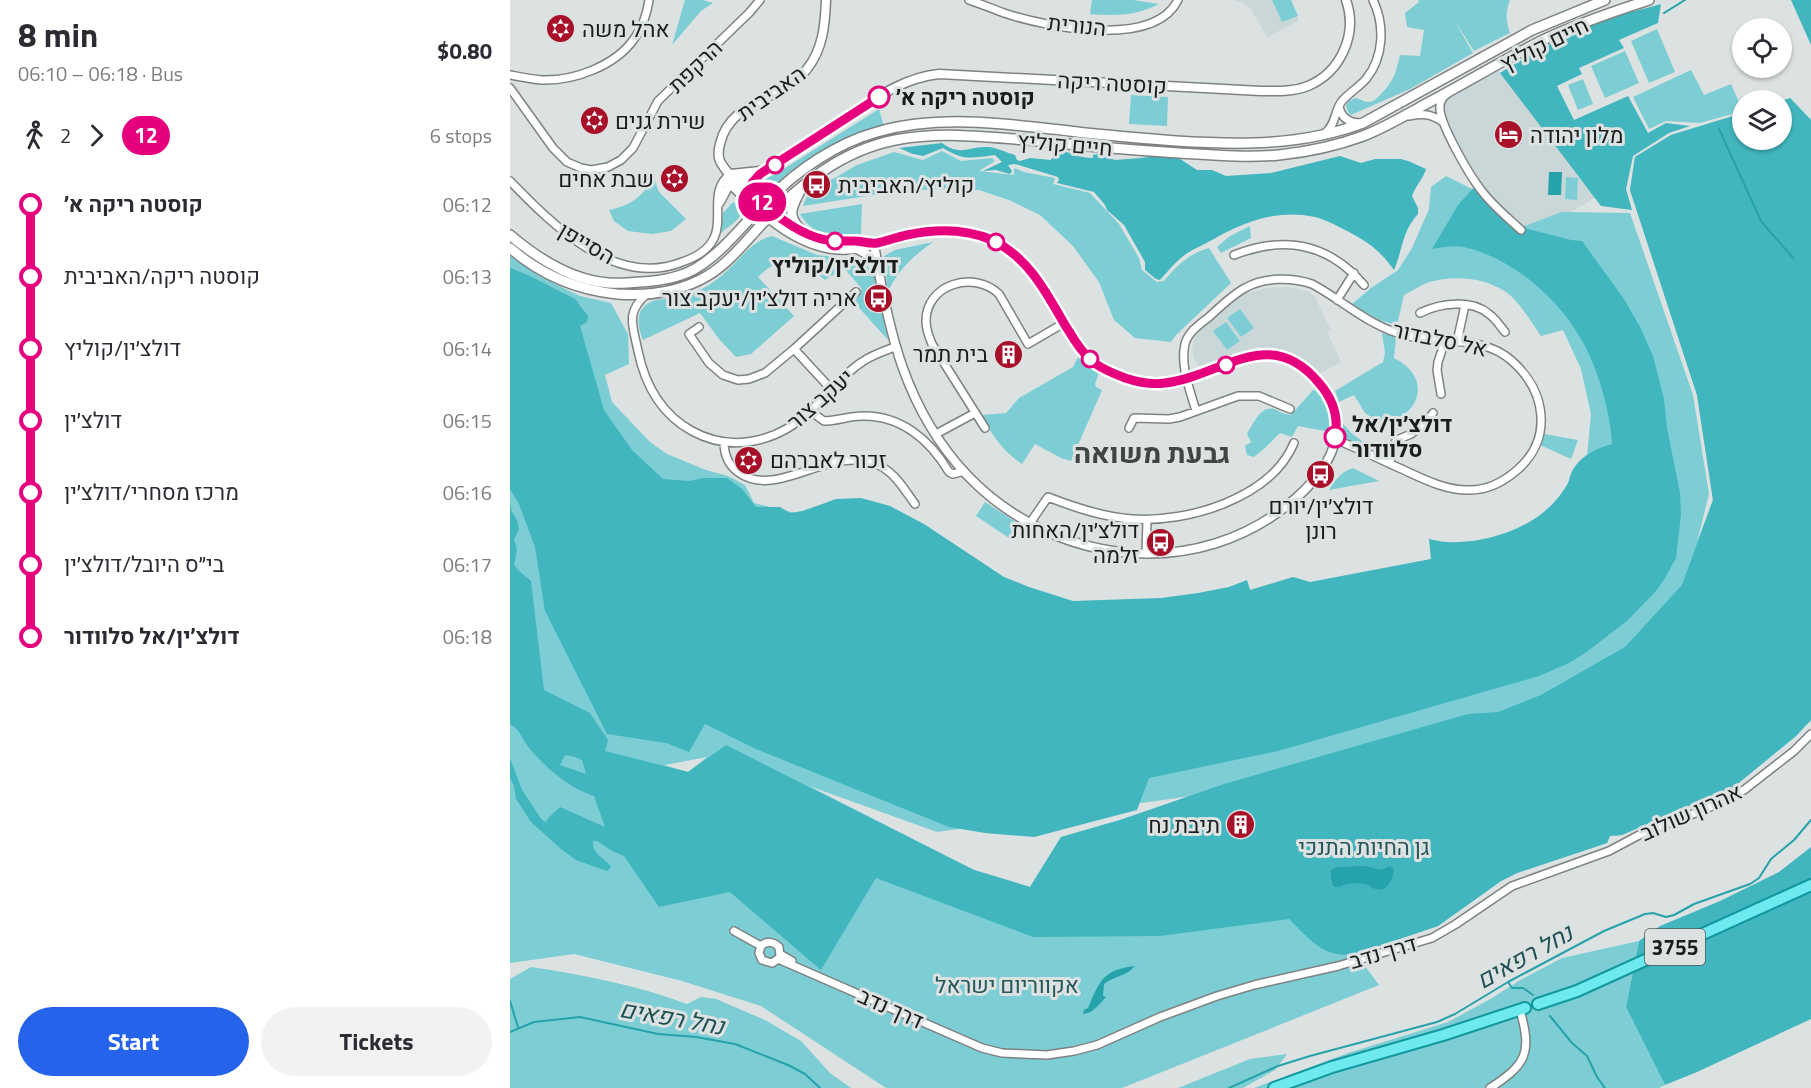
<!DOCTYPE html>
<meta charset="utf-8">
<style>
:root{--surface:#fff;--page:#f2f2f3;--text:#2b2b33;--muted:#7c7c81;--accent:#2563eb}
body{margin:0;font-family:"Titillium Web",Heebo,sans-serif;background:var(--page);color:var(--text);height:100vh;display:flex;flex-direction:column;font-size:22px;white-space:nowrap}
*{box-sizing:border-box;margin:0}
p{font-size:20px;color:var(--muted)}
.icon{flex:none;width:33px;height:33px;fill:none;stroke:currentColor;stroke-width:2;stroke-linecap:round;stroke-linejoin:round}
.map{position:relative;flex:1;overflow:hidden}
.details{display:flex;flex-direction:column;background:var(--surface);width:510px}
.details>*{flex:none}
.badge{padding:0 12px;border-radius:20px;font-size:21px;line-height:39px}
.buttons{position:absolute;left:1222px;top:18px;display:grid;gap:12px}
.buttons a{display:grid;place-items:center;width:60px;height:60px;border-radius:50%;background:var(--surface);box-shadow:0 2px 4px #0004;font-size:30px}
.map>.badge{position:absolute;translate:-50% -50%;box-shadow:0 0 0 3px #fff}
.legs{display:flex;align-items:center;gap:9px;height:66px;padding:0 18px;font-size:20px}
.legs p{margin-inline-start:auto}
.headline{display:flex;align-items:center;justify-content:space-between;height:102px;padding:0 18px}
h1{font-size:33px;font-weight:700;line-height:45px}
.primary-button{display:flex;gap:12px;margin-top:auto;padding:12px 18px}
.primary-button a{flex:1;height:69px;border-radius:36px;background:var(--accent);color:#fff;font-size:24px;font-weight:700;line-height:69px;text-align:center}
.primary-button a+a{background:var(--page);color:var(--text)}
ul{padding:0 18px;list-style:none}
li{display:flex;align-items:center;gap:21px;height:72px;font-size:22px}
li i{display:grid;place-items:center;width:9px;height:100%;margin:0 8px;background:currentColor}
li i::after{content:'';width:15px;height:15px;margin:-8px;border:4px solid;border-radius:50%;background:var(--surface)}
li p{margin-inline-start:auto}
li:first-child i{background:linear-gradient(#0000 50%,currentColor 0)}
li:last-child i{background:linear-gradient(currentColor 50%,#0000 0)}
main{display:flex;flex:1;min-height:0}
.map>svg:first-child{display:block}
</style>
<main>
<section class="details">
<div class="headline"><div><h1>8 min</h1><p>06:10 – 06:18 · Bus</p></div><b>$0.80</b></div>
<div class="legs"><svg class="icon" aria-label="walk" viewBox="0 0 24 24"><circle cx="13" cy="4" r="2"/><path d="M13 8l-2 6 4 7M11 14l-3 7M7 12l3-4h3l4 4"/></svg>2<svg class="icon" aria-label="forward" viewBox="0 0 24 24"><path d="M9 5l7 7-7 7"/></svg><b class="badge" style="background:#e6007e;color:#fff">12</b><p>6 stops</p></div>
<ul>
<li><i style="color:#e6007e"></i><b>קוסטה ריקה א׳</b><p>06:12</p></li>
<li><i style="color:#e6007e"></i><span>קוסטה ריקה/האביבית</span><p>06:13</p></li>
<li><i style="color:#e6007e"></i><span>דולצ׳ין/קוליץ</span><p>06:14</p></li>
<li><i style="color:#e6007e"></i><span>דולצ׳ין</span><p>06:15</p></li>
<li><i style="color:#e6007e"></i><span>מרכז מסחרי/דולצ׳ין</span><p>06:16</p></li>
<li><i style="color:#e6007e"></i><span>בי״ס היובל/דולצ׳ין</span><p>06:17</p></li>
<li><i style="color:#e6007e"></i><b>דולצ׳ין/אל סלוודור</b><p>06:18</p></li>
</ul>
<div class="primary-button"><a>Start</a><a>Tickets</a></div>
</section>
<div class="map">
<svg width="1301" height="1088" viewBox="0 0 1301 1088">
<rect width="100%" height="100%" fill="#dce1e1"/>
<path fill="#c9d7d8" d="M722,0H781L789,21L757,37L741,9L731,2Z
M985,66L1088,196L1013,241L959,182L957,170L930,111L935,95Z
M778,287L800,292L805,297L821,330L817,332L831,362L809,374L791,359L760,347L745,348L689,366L685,361L682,350L684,339L689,331L730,296L740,292L756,288Z"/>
<path fill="#7cced4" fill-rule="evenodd" d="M175,0H193L203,3L191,11L162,45Z
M582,0H623L649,4C625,16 606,16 580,14Z
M762,0H781L788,16L772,22Z
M908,0H1000C995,12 996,21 1000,33L964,51L943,18L963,53L900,89L841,115L838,112L836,106L839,101L845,98C849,98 854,102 859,102C864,102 868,97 871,94C884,81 886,72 890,55L910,56L914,30L897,27L895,13L909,2Z
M1147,29L1165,72L1139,83L1121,41Z
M1115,51L1129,83L1095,98L1081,66Z
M1181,70L1194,95L1221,84L1233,111L1190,123L1156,121L1139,129L1123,97Z
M1073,79L1083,104L1068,110L1058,85Z
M621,95L658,97L657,126L619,124Z
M1280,98L1301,120V720L1286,736L1225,786L1112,835L1100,836L1097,843L1007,873L991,881L928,926L846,954L869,985L612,1088H376L251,1006L172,981L64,954L0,963V256L31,277L70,296L101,303L118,334L119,364L95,375L102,402L140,442L157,454L196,470L218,476L235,485L244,503L285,513L308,506L486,586L617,622L1011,550L1077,457L1081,414L1071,369L1053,330L1031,336C1021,322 1010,302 996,292C974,277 944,275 919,282C911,285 902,291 894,295L887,325L872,321L841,305L861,288L888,270L902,248L919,209L921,187L936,176L964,190L1012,227L1052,212L1120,213L1183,395L1199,494L1187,542L1203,500L1187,395L1120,190L1125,157L1161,135L1233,113V140H1272V101ZM197,757L178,772L154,765H155ZM299,786L427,832L681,796L610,820L551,837L520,887L464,870Z
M369,109L374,127L339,139L262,192H252L249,188V184L253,179L264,175Z
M432,151L451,161L482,158L485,161L469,171L504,175V168L514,172L545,178L543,184L580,193L609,224L629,258L632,270L647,282L654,281C666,266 680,253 699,248L721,283L666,335L661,342L625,338L604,320L589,282L563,246L530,215L499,200L469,190L425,189L363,195L293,206L296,198L316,183L347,165L384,152L413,160Z
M143,176L149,192L176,219L161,231L142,234L118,231L104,221L99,210C120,206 135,196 143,176Z
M1056,177L1068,178L1067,200L1055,199Z
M223,202L233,208C232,219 219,226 211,233L213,213Z
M352,204L351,234C325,237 304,238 290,214Z
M740,226L741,238L711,253L707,247L720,236Z
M262,236L307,255L348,259L356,264L366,279L378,340L343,301L352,289L334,268L315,280C289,259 276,250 248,277L284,316L241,354L226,357L209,339L190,313L133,340C129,330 126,317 132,309C142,297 153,300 166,298C174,297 181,294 188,291C201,285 212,276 222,266C234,254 245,240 262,236Z
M423,242C403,256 388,270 378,292L374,256L385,250Z
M730,309L744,328L731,337L717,318Z
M716,322L730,341L717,350L703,331Z
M872,333L886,336L884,358C923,377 911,418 871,423L855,413L844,395L829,402L825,391L873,362L875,353Z
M568,357L579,367L589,373L585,384L586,387L592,390L561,461L551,458L525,444L512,464C493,451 482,436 472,415L496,413L509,398L563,367Z
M804,389C816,401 821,415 820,432L788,426L782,437L770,433L755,448L744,457L737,455L735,446L741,442L737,434C744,423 751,403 767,410C772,413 775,414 781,415Z
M833,424C847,440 857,445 877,450L875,457L830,436Z
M1034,434L1068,440L1061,459L1030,445Z
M843,468L869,481L819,490C826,479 831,472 843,468Z
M475,502L512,526L502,540L466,516Z
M1129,941L1116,1007L1155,1085L1149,1088H744L838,1053L938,1022L982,998L1012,979L1052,958Z
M21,967C74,975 126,985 177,1004L191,997L206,999L255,1020L291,1041L320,1073L341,1088H0V979Z
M777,1054L765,1070L733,1088H668L740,1059Z"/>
<path fill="#41b6be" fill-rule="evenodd" d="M1281,0H1301V45Z
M1151,4L1148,23L1109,40L1114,48L1069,68L1072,74L1047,86L1064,120L1118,96L1138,133L1156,123L1180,126L1159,133L1123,156L1116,189L1122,210L1091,206L990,73C1025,51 1062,31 1102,17C1118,12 1135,9 1151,4Z
M1280,98L1301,120V720L1286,736L1225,786L1112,835L1100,836L1097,843L1007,873L991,881L928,926L845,954C813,959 800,939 779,919L650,936L523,937L366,878L311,970L220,892L149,907L114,856L104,852L87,841H83C82,855 95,857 101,867L97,871L66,860L51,849L21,822L6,799L4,786L0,778V758L12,790L32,820L36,822L38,818L50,807L95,827L84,796C60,789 36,768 20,749C12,740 11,730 0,724V501L1,510L7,520L9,529L4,539L7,550L4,565L8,570L21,581L34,690L80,713L98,740L95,751L178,772L216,745L464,870L520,887L551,837L610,820L714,784L958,714L988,712L1031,695L1115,647L1172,585L1203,500L1187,395L1120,190L1125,157L1161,135L1233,113V140H1272V101ZM55,755L65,757L72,760L76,774L50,765Z
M432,143C451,157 458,146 478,147C485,147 497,153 505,155L507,160L510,161L520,158L541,160L546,150C559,151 570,158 583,158V155L595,152L602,159L605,160L631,158L645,156L667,157L687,170H702L716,176L761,173L830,156L851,163L865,159H891L898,161L916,169C913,179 906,185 902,196L908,208V214C892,231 893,249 884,270C869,250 861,244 839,232C829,227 817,220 805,217C769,209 735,221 704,239C695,244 685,248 676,254C666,261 658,271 650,280L646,279L635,270V262L614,225L597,210L595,205L584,192L547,183L549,180L548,177L505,164L498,165L502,171L500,174L486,170L473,171L492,162L485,155C461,158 454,161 433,148L413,156L403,154L389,148Z
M965,186L1006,226L1061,240L1072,241L1114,299L1130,327L1143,356L1154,399L1157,428L1170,493L1171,514L1166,558L1155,578L1146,591L1118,620L1078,651L1059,663L1029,676L768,751L639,778L627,810L524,837L475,833L439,827L246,749L195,724L179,752L156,743L97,734L35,611L25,547L9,504L0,489V268L18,275L65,299L78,316L77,322L70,326L94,410L122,450L153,479L179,481L194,478H217L232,489L246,507H270L280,513L293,511L326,499L351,498L380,506L414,524L494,577L519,587L563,601L651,598L688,593L719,587L737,580L740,590L783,577L800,582L921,559L919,539C925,540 932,542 938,542C974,544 1022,529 1046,500C1050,496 1054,490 1057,485C1060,480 1060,473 1064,468C1072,455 1088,448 1102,444C1101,414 1087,365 1071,339C1047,297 1002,258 954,247C944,245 932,247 922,249L948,205Z
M1301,847V1019L1187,1072L1155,1085L1116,1007L1129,941L1150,926L1210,901L1269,872Z"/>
<path fill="#25a2aa" d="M1039,172H1052L1051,195H1038Z
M855,866L871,870L880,866L884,870C883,878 878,892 866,889C863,889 861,886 858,885C850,882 836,883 829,887L823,886L821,878V870L828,867Z
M625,966C617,976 604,976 594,984L593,996L596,997C589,1004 584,1013 573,1014L574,1010L578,1008C590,980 593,970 625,966Z"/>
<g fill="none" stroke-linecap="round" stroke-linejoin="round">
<path stroke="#25a2aa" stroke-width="2" d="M1154,13L1175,0
M1209,129L1251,221L1283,258
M998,982L1002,988H1013L1023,995
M0,1001L8,1027
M1040,1016L1062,1043L1077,1056L1087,1077L1095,1088
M0,1032L24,1022L70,1017L148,1034L186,1037L225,1044L278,1065L295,1074L310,1088
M719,1088L768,1066L800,1056L927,1022L945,1014L998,982L1094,931L1135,914L1143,913L1156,917L1164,915L1184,904L1240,884L1249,878L1261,859L1284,840L1301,820"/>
<defs>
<path id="minor" d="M459,0C471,4 483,9 494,13C536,27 644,49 668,0
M0,75C11,77 21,79 32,80C64,81 105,66 124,39C132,28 137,14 139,0
M0,88L43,148L57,162L71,168L81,170L98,167L111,160L123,148L148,101L239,13L250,0
M937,94C933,97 930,100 930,106C928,122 960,176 971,190C982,205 997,217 1011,230
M829,106C831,118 839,123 851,123
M899,116C913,113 921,114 933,122
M815,133C826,125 824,111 832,101C839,93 849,87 856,79C874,57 875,25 863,0
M0,181C42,224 105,289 172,262C184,258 198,251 204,238C214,218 198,189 221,174
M210,203L220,184
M724,255C775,235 818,243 854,285
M137,294C115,312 123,326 128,351C135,385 151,414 182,431C222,453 267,442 299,412C317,395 332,375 352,362C362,355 374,351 385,347
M827,300L844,273
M910,313C930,303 961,299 979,314C986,319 990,326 995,332
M189,327L179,334L199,363L213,375L228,380L239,379L255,373L284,349L346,292
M947,342L955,305
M284,349L321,389
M931,394L927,370L928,362L935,341
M300,411L314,421C327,421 339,416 352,416C391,415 420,440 439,472L443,474L454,471
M686,411C680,390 670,366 675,344C678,332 690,324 699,317C710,307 722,295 735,288C754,277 782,277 802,284C834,301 861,328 898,336C931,343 975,336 1002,361C1037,392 1043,440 1006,471C993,482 977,490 960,490C934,491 910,477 887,467C866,457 846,448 825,439
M475,428L422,344C419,337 416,329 416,321C416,284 464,270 489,294L518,344L554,323
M619,428L624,418L659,419L670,417L728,396H749L780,409
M426,434L465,413
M214,442C214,469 236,483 262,480C295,476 332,450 366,464C384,471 394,489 405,504
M880,463L883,445L887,440L901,434L917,421L923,413
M520,523L538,497C566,508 593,517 622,519C678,523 761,498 784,443
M636,554L637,520
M224,931L251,946
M251,946C256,941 263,941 269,947L270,956
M251,946L249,953L252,960L262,963L268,959
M270,954L282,961
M268,959L472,1048L492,1053L537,1055L564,1051L587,1045L650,1017L707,996L744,985L828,966L922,938L946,924L1002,886L1099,851L1131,834L1196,809L1234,790L1284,751L1301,734
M980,1088C1017,1064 1022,1053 1010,1010"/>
<path id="tertiary" d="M316,0C315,25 313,49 297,69C273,101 220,99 210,144C208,151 208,160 213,166C218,175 228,181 236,188C255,206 285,234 311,239C328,242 344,240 361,243
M221,174L218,179L219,183C253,216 299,259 350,248C394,239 424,222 471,236C513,249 533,287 554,323C563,337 571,353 584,363C597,373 615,379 631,382C692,396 745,321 802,375C814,386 824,402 826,418C831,450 808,479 785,499C688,583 544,566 457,475C395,409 378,330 364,244
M221,174L250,171
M226,179L241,178L247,175C274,159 300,142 326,125C358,104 389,78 429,74L751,91C767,91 783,92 798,86C831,72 848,34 836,0
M347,249L360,256L368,264"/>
<path id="secondary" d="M290,191C280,210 277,217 293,232
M0,235C27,258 61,280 98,283C109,284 120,283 130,282C150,281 171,278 188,267C215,250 235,222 258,200C287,170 327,143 367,132C426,115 491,123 551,130C589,135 627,138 666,141C730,145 792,146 853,123L1022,30L1095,0
M0,248C30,274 67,290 107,294C137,296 170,292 197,276C218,264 234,243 251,225C288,186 330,151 385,140C432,131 480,137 527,141C574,146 622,150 669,153C702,155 736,158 769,155C797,152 826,146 853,136C874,128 894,116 914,105C952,85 990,62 1029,42C1063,25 1102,12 1139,0"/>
<path id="primary" d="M1028,1004L1067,991L1301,885
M764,1088L822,1067L933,1035L1015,1008"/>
</defs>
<use href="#minor" stroke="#7e8282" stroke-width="10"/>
<use href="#tertiary" stroke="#7e8282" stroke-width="11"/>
<use href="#secondary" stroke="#7e8282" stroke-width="12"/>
<use href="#primary" stroke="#11989e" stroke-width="14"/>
<use href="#minor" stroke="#fff" stroke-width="7"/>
<use href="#tertiary" stroke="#fff" stroke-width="8"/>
<use href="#secondary" stroke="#fff" stroke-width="9"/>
<use href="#primary" stroke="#6de9ef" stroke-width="10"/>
</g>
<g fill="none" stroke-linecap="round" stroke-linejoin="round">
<defs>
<path id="line-1" d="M369,97L250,174L242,183L244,196C262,212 284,231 308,238C320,242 332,241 344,241C351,241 359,244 367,243C377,241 387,237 397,235C425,229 456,229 482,240C518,257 536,292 555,325C564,339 572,354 586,364C594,370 605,374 615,378C627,382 641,385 655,383C713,376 759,323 809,383C822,398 829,417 825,437"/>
</defs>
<use href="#line-1" stroke="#fff" stroke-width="14"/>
<use href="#line-1" stroke="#e6007e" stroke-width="9"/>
</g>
<defs>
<symbol id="synagogue-disc" viewBox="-11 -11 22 22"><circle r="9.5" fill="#a80f29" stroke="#dce1e1"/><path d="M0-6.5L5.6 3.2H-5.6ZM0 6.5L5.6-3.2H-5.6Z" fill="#fff"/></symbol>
<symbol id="hotel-disc" viewBox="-11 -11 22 22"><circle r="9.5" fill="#a80f29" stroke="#dce1e1"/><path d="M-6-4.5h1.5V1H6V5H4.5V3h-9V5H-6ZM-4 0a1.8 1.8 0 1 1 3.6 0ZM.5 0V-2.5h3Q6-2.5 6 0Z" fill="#fff"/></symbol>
<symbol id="bus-disc" viewBox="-11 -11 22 22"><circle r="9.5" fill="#a80f29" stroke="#dce1e1"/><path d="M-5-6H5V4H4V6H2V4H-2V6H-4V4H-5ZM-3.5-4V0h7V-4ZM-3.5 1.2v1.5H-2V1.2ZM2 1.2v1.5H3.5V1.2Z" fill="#fff"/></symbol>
<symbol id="building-disc" viewBox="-11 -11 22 22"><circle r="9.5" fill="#a80f29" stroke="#dce1e1"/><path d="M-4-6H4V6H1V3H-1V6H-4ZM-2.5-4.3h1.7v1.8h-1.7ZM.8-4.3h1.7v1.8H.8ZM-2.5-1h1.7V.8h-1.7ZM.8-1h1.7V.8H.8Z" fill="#fff"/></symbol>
</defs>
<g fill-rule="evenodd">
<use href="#synagogue-disc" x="34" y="12" width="33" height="33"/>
<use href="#synagogue-disc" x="68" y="104" width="33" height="33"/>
<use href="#hotel-disc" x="982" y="118" width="33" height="33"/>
<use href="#synagogue-disc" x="148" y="162" width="33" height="33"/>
<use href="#bus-disc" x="290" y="168" width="33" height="33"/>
<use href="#bus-disc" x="352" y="282" width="33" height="33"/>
<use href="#building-disc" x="482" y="338" width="33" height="33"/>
<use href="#synagogue-disc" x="222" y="444" width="33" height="33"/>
<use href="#bus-disc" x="794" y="458" width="33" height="33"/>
<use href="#bus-disc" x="634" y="526" width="33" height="33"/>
<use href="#building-disc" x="714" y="808" width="33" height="33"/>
</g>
<g fill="#fff" stroke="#e6007e" stroke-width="3">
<circle cx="369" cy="97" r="10"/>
<circle cx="265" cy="165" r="8"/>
<circle cx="325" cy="241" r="8"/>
<circle cx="486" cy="242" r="8"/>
<circle cx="580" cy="359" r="8"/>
<circle cx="716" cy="365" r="8"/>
<circle cx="825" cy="437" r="10"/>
</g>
<g text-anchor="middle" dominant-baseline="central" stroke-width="6" stroke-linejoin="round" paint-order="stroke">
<rect fill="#dce1e1" stroke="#555858" stroke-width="1.5" x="1135" y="929" width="60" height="36" rx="4.5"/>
<g font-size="21" font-weight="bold" fill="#1b1d1d">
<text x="1165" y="947">3755</text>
</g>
<g font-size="22" fill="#1b1d1d" stroke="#dce1e1">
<text transform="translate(567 25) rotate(6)">הנורית</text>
<text transform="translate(1034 44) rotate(-26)">חיים קוליץ</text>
<text transform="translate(185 66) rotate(-44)">הרקפת</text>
<text transform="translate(602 83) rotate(3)">קוסטה ריקה</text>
<text transform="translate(261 93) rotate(-35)">האביבית</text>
<text transform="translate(555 144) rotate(5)">חיים קוליץ</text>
<text transform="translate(77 243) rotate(30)">הסייפן</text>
<text transform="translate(930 339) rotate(12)">אל סלבדור</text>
<text transform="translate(310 399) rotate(-41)">יעקב צור</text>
<text transform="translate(1181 812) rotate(-24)">אהרון שולוב</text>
<text transform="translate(873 952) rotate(-16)">דרך נדב</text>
<text transform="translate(381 1008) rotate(24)">דרך נדב</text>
</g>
<g font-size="22" fill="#1b1d1d" stroke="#dce1e1" text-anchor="start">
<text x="72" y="29">אהל משה</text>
<text x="105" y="121">שירת גנים</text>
<text x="1020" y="135">מלון יהודה</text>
<text x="144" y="179" text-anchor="end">שבת אחים</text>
<text x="328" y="185">קוליץ/האביבית</text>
<text x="347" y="298" text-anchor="end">אריה דולצ׳ין/יעקב צור</text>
<text x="478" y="354" text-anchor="end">בית תמר</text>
<text x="260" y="460">זכור לאברהם</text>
<text x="811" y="506" text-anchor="middle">דולצ׳ין/יורם<tspan x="811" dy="25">רונן</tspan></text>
<text x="629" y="530" text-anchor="end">דולצ׳ין/האחות<tspan x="629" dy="25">זלמה</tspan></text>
<text x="710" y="825" text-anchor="end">תיבת נח</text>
</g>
<g font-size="22" font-weight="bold" fill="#1b1d1d" stroke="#dce1e1" text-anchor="start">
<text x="386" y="97">קוסטה ריקה א׳</text>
<text x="325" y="265" text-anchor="middle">דולצ׳ין/קוליץ</text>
<text x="842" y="424">דולצ׳ין/אל<tspan x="842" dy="25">סלוודור</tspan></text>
</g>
<g font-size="22" fill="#255659" stroke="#dce1e1">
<text x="854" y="847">גן החיות התנכי</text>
<text x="497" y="985">אקווריום ישראל</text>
</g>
<g font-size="24" font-style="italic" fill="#1f5154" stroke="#dce1e1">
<text transform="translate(1014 956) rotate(-29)">נחל רפאים</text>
<text transform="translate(162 1017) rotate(10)">נחל רפאים</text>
</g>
<g font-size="28" font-weight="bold" fill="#404445" stroke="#dce1e1">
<text x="642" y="452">גבעת משואה</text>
</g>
</g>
</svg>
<div class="buttons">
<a><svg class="icon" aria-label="locate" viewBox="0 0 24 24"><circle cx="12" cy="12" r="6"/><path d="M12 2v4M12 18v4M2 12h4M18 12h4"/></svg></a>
<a><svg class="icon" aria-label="layers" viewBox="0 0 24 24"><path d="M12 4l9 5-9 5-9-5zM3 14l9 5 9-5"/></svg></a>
</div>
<b class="badge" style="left:252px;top:202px;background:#e6007e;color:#fff">12</b>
</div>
</main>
